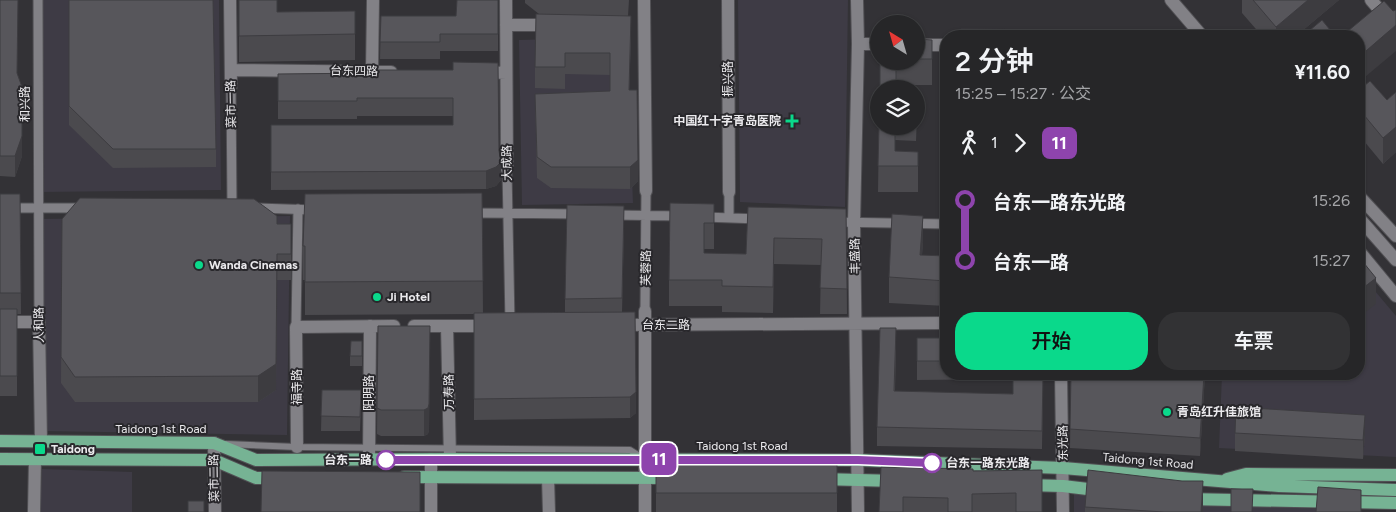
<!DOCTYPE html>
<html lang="zh">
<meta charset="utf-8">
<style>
:root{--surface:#262628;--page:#323234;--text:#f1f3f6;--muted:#a4a5a8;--line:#424345;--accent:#0ad98b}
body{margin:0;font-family:Figtree,"Noto Sans SC",sans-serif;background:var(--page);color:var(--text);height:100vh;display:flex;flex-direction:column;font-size:19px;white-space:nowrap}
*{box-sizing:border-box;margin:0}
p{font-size:16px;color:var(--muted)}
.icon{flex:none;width:28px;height:28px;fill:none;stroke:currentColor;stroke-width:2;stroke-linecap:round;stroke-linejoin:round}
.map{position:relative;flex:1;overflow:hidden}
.panel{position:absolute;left:940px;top:30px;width:425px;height:350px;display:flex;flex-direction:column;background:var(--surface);border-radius:20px;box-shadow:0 1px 4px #0004,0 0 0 1px var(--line)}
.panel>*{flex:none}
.badge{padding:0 10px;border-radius:8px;font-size:18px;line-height:32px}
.needle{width:32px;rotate:323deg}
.buttons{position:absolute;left:870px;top:15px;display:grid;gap:10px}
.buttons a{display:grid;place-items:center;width:55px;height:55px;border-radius:50%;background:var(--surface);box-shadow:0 1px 4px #0004,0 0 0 1px var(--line);font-size:25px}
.map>.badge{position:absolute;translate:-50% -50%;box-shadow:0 0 0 2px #fff}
.legs{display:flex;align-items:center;gap:8px;height:55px;padding:0 15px;font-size:16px}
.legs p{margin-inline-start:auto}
.headline{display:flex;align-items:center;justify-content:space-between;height:85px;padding:0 15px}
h1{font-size:28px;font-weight:600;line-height:38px}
.action{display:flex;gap:10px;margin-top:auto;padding:10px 15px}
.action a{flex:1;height:58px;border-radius:20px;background:var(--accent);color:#111;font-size:20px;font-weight:600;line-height:58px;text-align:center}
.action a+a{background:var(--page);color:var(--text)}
ul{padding:0 15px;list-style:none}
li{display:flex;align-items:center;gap:18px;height:60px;font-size:19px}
li i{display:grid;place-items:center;width:8px;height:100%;margin:0 6px;background:currentColor}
li i::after{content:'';width:12px;height:12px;margin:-6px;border:4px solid;border-radius:50%;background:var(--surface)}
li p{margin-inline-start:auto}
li:first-child i{background:linear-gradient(#0000 50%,currentColor 0)}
li:last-child i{background:linear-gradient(currentColor 50%,#0000 0)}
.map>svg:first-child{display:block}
</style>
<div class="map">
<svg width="1396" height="512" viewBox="0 0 1396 512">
<rect width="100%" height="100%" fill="#333236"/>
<path fill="#3e3b45" d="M38,0H219L221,190L39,192Z
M738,0H848L845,207L740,202Z
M631,37L629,100L633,203L522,205L519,40Z
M290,216L287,435L42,431L38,219Z
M1359,272L1396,316V457L1219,448L1222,374H1359Z
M42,469L132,472V512H40Z
M1074,493L1364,512H1074Z"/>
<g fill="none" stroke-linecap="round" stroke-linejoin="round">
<defs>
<path id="service" d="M226,444L297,447L630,450L641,457"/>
<path id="pedestrian" d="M38,0L39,322
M231,86L232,208
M507,169L510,323
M729,192V218
M0,208H84
M257,208L316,210
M472,213L579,214
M614,215L681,216
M704,217L759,219
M834,222L946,224
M645,311L646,191
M296,327L298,209"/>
<path id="minor" d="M230,0L231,86
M506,0L507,169
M644,0L646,191
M728,0L729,192
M857,0L858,44L854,223L858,512
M1371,0L1396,29
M506,25H552
M858,44H879
M916,45H946
M231,70L391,72
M372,72L373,0
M481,72L506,73
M0,322H39L41,442
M619,325L946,323
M414,326H489
M447,326L450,459
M1061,374L1063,512
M214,443L215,512
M297,447L296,327L394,326
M431,459V512
M369,460L370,326
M548,478L549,512
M34,512L35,459
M645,512V311"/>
<path id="secondary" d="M1171,0L1202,36
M1359,196L1396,236
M1359,218L1396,260
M1359,251L1396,296"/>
<path id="primary" d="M0,441L214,443L256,460L450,459L858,460L1063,468L1279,486L1396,490
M0,459L214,460L256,478H279
M404,477L671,478
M821,479L896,481
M1227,479L1246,474L1396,475
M1026,485L1063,486L1104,491
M1186,499L1396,503"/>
</defs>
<use href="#service" stroke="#515054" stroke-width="8"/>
<use href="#pedestrian" stroke="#515054" stroke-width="11"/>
<use href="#minor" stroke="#515054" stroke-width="14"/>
<use href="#secondary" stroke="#515054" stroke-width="14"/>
<use href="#primary" stroke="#515054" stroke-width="14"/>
<use href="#service" stroke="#828186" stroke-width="6"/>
<use href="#pedestrian" stroke="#828186" stroke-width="9"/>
<use href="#minor" stroke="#828186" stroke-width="12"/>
<use href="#secondary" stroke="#828186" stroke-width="12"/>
<use href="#primary" stroke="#76b394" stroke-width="12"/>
</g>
<path fill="#4b4a4e" d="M0,0L17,73L22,156L15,177L0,176Z
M69,0L216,149V167L113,168L69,125Z
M239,0L277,12L355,11V60L239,62Z
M498,0V51H440V59H380L381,16H456Z
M525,0H629L628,16L631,37L629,90L638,181L630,189L551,188L537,178L535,94L610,91V75L565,74V89L535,88V67L539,14L525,3Z
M1242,0H1339L1296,36H1262L1242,13Z
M916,39L932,40V85H896L880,61H916Z
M453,70L499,151L501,180L496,186L486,189L271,190V125H453V116H357V119H278V74L375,73Z
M1359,90L1387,100L1396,92V152L1383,164L1359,135Z
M917,116L916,141L895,140V151L918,152V192H878L879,126H916Z
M946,140V194H940V168Z
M482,193L483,313H565V299L624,225L622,312L636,413L630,418L474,420V314L305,315V280H303V246Z
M0,194H20L21,314H17V396H0Z
M714,204V249H704V253L746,254L748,207L846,209L847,314H820L821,265L774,264L773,313L722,312V306H669V280Z
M62,219L291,224V280H277L276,390L258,402H75L61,383Z
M923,242L922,255L946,256V306L889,303V277Z
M378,326H430L429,430L428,434L424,436H381L377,434Z
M917,338H946V374H1043L1042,449L877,446V427L896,347L895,391L1013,394V379L917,380Z
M362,341V366H350V356Z
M1071,374H1205L1200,456L1070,448Z
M322,390L361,404L360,431H321Z
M1235,433L1365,434L1363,459L1235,451Z
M656,464H837V512H656Z
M881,467L973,471L1042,470V512H879Z
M1085,507L1203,508V512H1085Z"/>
<path fill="#3d3c40" d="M1308,0H1339L1296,36H1276V27Z
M1396,25V51L1359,82V57Z
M1396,127V152L1383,164V138Z
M22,136V156L15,177V156Z
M638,160V181L630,189V167Z
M501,162V180L496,186L486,189V171Z
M624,206V225L622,317V298Z
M923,216V242L920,281V255Z
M774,238V264L773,313V287Z
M277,254L276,390L258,402V376Z
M1376,278V304L1359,317V291Z
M430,326L429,430L428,434L424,436V410Z
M1043,374V390L1042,449V431Z
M1204,374H1205L1200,456V438Z
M636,392V413L630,418V397Z
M1365,415V434L1363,459V440Z
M1203,481V512H1201Z"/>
<path fill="#57565b" stroke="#3d3c40" d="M0,0H18L17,73L22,87V136L15,156H0Z
M69,0H213L216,149H113L69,106Z
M239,0H277V12L355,11V34L239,36Z
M457,0H498V34H440V42H380L381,16H456Z
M1253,0H1308L1276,27Z
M1384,1L1393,11L1396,10V25L1359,57V36H1342Z
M536,14L631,16L629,90H637L638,160L630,167H551L537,157L535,94L610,91V53H565V67H535Z
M1322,20L1335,36H1303Z
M961,29L1048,30V36H961Z
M1077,34L1154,36H1077Z
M916,39L932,40V59H916Z
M880,61H896V89H880Z
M453,62L498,63L499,151L501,162L496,167L486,171L271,172V125H453V98H357V101H278V74L375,73V70H453Z
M1370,81L1387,100L1396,92V127L1383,138L1359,109V90Z
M879,126H895V151L918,152V166H878Z
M941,140H946V169L940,168Z
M482,193L483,281L305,282V246H303L305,194Z
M0,194H20L21,293H0Z
M80,198L254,199L277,216V224H291V254H277L276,364L258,376L75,377L61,357L62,219Z
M670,203L714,204V223H704V253L746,254L748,207L846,209L847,289L820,288L822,239L774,238L773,287L722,286V280H669Z
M567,205L624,206L622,298L565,299Z
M892,214L923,216L920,255L946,256V281L889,277Z
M1359,257L1376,278L1359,291Z
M0,309H17V376H0Z
M635,312L636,392L630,397L474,399V313Z
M378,326H430L429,404L428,408L424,410H381L377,408Z
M880,328H896L894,391L1013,394V374H1043L1042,431L877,427Z
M917,338H946V361H917Z
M351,341H362V356H350Z
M1071,374H1204L1200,438L1070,429Z
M322,390H361L360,417L321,416Z
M1236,407L1365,415L1363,440L1235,433Z
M656,464H837V493H656Z
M881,467L973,469V471L1042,470V512H1016V493L972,494V512H948V498L903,497V512H879Z
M1088,470L1182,481H1203L1201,512H1164L1085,507Z
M262,471L420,472V512H261Z
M1318,487L1361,490V512H1316Z
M1231,489H1253L1252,512H1231Z
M188,501H204V512H188Z"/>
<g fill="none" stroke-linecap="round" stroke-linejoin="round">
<defs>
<path id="line-1" d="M386,460H858L932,463"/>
</defs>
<use href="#line-1" stroke="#fff" stroke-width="11"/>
<use href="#line-1" stroke="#8e44ad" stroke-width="8"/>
</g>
<g fill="#0ad98b" stroke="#29282c" stroke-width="2">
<path d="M789.5 113.5h5v5h5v5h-5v5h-5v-5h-5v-5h5z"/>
<circle cx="199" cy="265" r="5"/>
<circle cx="377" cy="297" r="5"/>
<circle cx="1167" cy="412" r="5"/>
<rect x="34" y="443" width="12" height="12" rx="2.5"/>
</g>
<g fill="#fff" stroke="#8e44ad" stroke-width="2.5">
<circle cx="386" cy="460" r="9"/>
<circle cx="932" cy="463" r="9"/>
</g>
<g text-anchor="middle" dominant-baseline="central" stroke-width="4" stroke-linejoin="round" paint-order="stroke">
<g font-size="12" fill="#ebeaed" stroke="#29282c">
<text transform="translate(354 71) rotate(1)">台东四路</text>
<text transform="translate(728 79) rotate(-90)">振兴路</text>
<text transform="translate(25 104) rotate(-90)">和兴路</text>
<text transform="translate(231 104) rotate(-91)">菜市一路</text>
<text transform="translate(507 163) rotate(-91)">大成路</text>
<text transform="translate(855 256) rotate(-91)">丰盛路</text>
<text transform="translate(646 268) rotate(-89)">芙蓉路</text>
<text transform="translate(39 325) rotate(-91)">人和路</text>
<text x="666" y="325">台东二路</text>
<text transform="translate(297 387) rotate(-90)">福寺路</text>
<text transform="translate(449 392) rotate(-91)">万寿路</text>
<text transform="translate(369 393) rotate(-90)">阳明路</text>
<text x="161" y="429">Taidong 1st Road</text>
<text transform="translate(1063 443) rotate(-91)">东光路</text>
<text x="742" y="446">Taidong 1st Road</text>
<text transform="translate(1148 461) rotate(5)">Taidong 1st Road</text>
<text transform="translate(214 478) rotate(-91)">菜市二路</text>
</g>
<g font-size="12" font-weight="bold" fill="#ebeaed" stroke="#29282c" text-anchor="start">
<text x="781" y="121" text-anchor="end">中国红十字青岛医院</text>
<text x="209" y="265">Wanda Cinemas</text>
<text x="387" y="297">Ji Hotel</text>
<text x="1177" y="412">青岛红升佳旅馆</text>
<text x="51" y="449">Taidong</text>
</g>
<g font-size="12" font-weight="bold" fill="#ebeaed" stroke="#29282c" text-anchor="end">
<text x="372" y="460">台东一路</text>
<text x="946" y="463" text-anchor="start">台东一路东光路</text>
</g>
</g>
</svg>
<div class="buttons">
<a><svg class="needle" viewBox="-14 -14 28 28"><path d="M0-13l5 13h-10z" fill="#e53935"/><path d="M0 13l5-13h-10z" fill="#a4a5a8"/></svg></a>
<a><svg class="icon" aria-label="layers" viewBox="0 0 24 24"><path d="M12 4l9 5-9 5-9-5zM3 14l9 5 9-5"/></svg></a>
</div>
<b class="badge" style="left:659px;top:459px;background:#8e44ad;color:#fff">11</b>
<section class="panel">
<div class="headline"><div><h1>2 分钟</h1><p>15:25 – 15:27 · 公交</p></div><b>¥11.60</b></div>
<div class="legs"><svg class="icon" aria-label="walk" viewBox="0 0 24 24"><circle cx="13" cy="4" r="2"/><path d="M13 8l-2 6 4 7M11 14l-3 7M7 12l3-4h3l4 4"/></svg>1<svg class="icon" aria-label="forward" viewBox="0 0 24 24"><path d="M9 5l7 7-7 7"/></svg><b class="badge" style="background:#8e44ad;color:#fff">11</b></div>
<ul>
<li><i style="color:#8e44ad"></i><b>台东一路东光路</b><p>15:26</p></li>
<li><i style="color:#8e44ad"></i><b>台东一路</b><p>15:27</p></li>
</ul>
<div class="action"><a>开始</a><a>车票</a></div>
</section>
</div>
